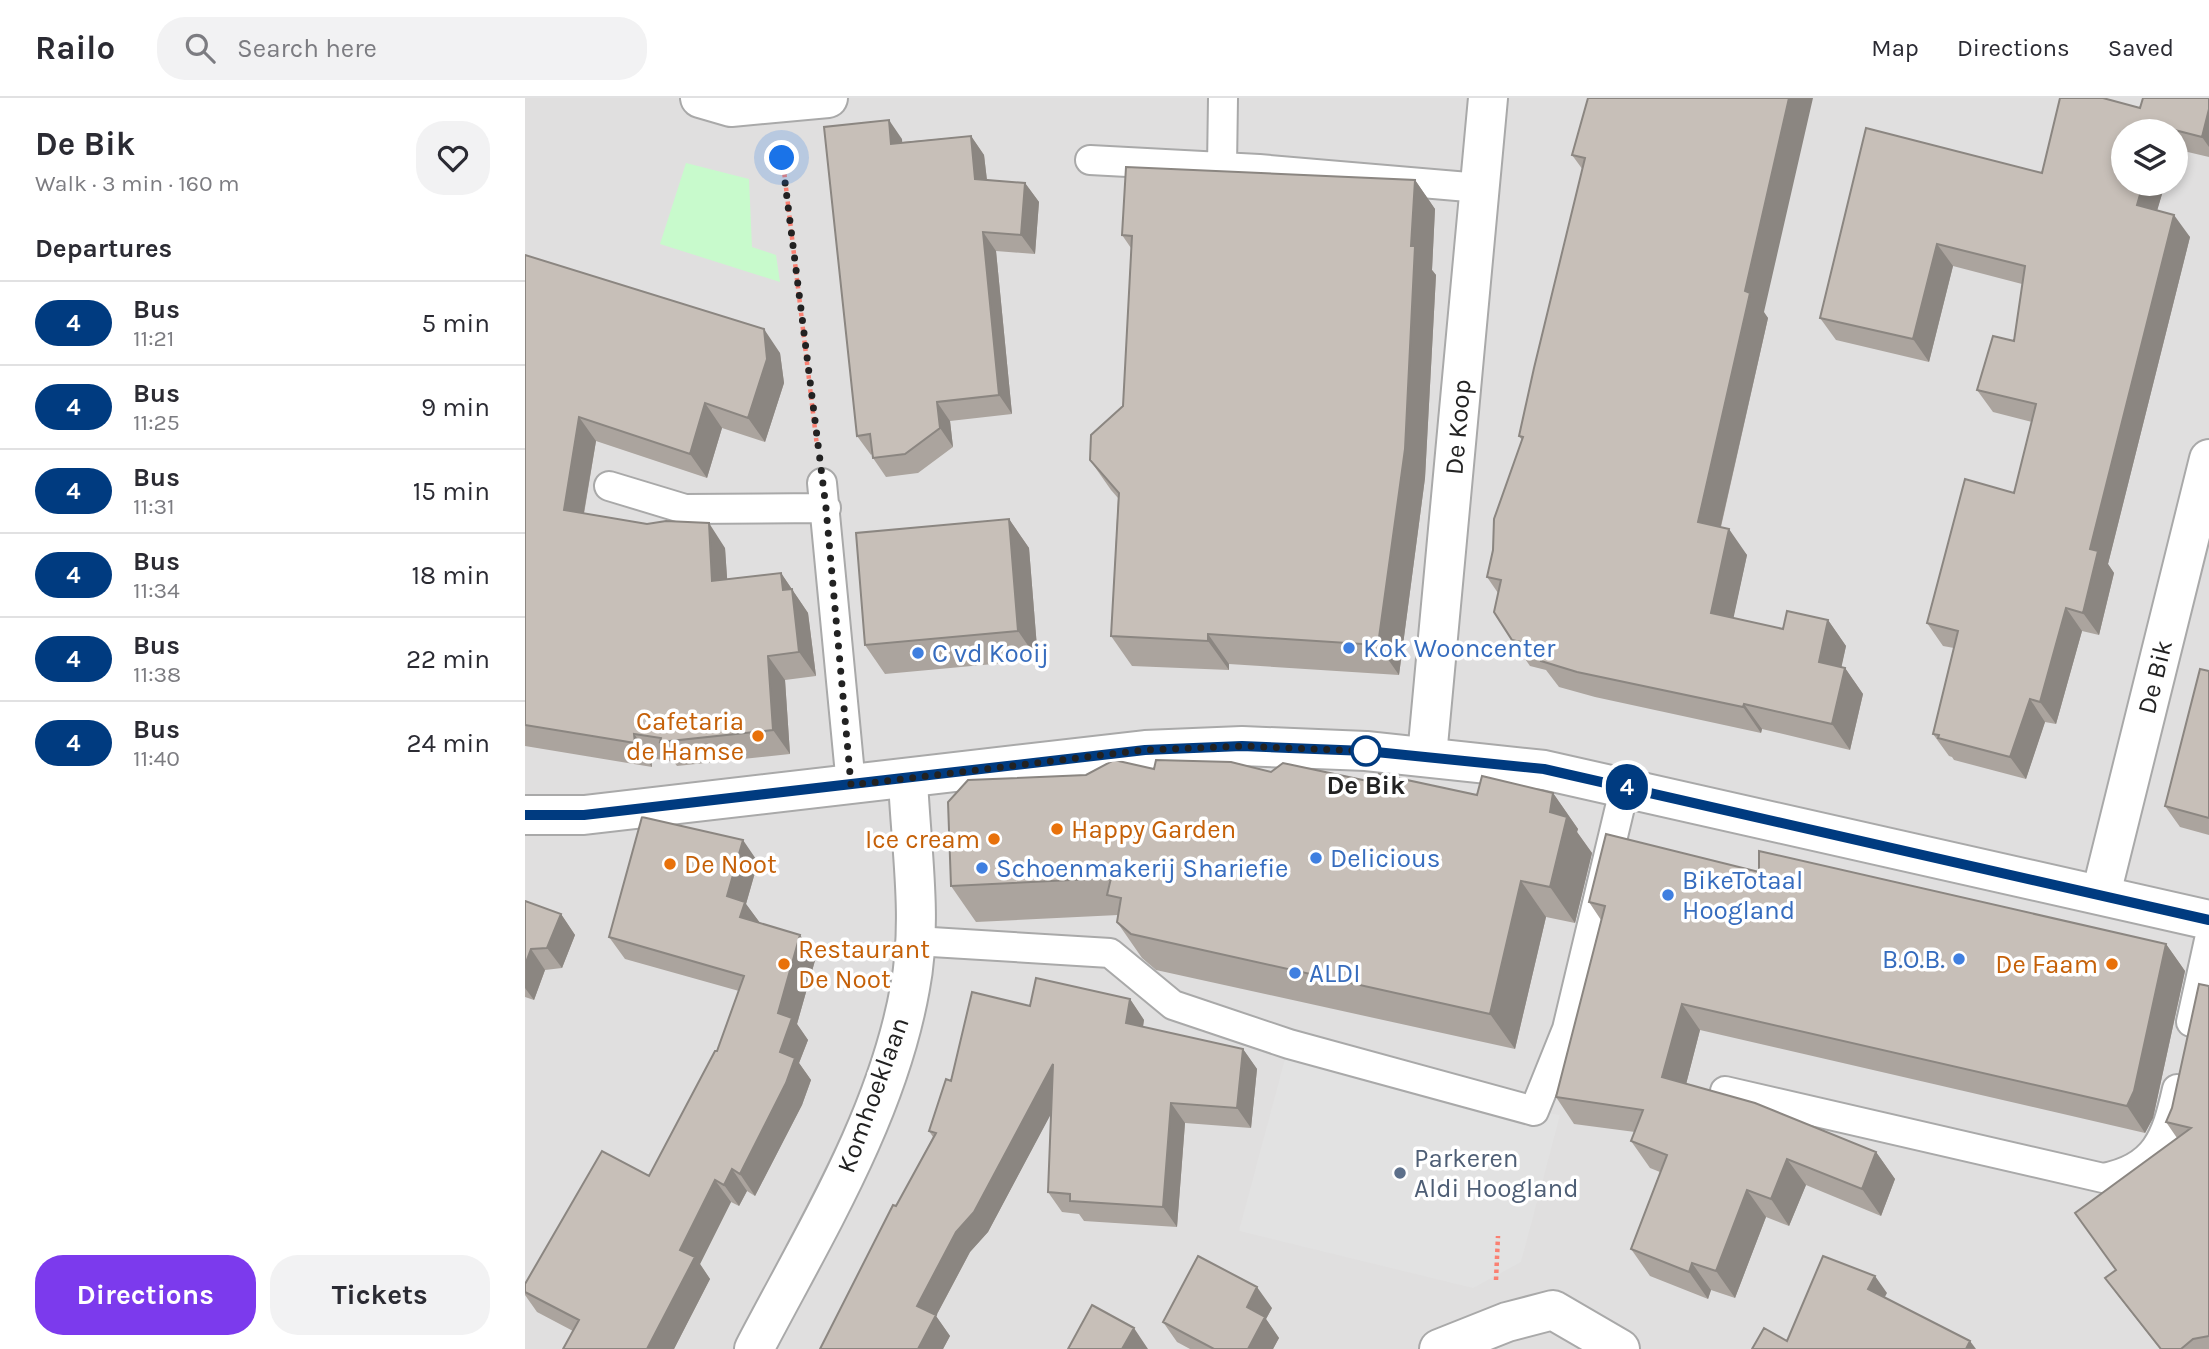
<!DOCTYPE html>
<meta charset="utf-8">
<style>
:root{--surface:#fff;--page:#f2f2f3;--text:#2b2b33;--muted:#7c7c81;--line:#e1e1e2;--accent:#7c3aed}
body{margin:0;font-family:Karla,sans-serif;background:var(--page);color:var(--text);height:100vh;display:flex;flex-direction:column;font-size:26px;white-space:nowrap}
*{box-sizing:border-box;margin:0}
p{font-size:23px;color:var(--muted)}
.icon{flex:none;width:38px;height:38px;fill:none;stroke:currentColor;stroke-width:2;stroke-linecap:round;stroke-linejoin:round}
.map{position:relative;flex:1;overflow:hidden}
.details{display:flex;flex-direction:column;background:var(--surface);width:525px}
.details>*{flex:none}
.badge{padding:0 14px;border-radius:23px;font-size:24px;line-height:46px}
.tools{position:absolute;left:1586px;top:21px;display:grid;gap:14px}
.tools a{display:grid;place-items:center;width:77px;height:77px;border-radius:50%;background:var(--surface);box-shadow:0 4px 10px #0003;font-size:35px}
.you{position:absolute;width:35px;height:35px;margin:-18px;border:5px solid #fff;border-radius:50%;background:#1a73e8;box-shadow:0 0 0 10px #1a73e833}
.map>.badge{position:absolute;translate:-50% -50%;box-shadow:0 0 0 4px #fff}
h2{padding:0 35px;font-size:26px;line-height:63px}
.round{display:grid;place-items:center;flex:none;width:74px;height:74px;border-radius:28px;background:var(--page)}
.head{display:flex;align-items:center;justify-content:space-between;height:119px;padding:0 35px}
h1{font-size:33px;font-weight:700;line-height:52px}
.cta{display:flex;gap:14px;margin-top:auto;padding:14px 35px}
.cta a{flex:1;height:80px;border-radius:28px;background:var(--accent);color:#fff;font-size:28px;font-weight:700;line-height:80px;text-align:center}
.cta a+a{background:var(--page);color:var(--text)}
ul{padding:0;list-style:none}
li{display:flex;align-items:center;gap:21px;height:84px;padding:0 35px;border-top:2px solid var(--line)}
li div{flex:1}
li b{display:block;font-size:26px}
li em{font-style:normal}
li .badge{min-width:77px;font-weight:700;text-align:center}
header{display:flex;align-items:center;gap:42px;box-sizing:border-box;height:98px;padding:0 35px;background:var(--surface);border-bottom:2px solid var(--line)}
header strong{font-size:33px}
nav{display:flex;gap:38px;margin-inline-start:auto;font-size:24px}
.search{width:490px;height:63px;background:var(--page);display:flex;align-items:center;gap:18px;box-sizing:border-box;padding:0 24px;border-radius:28px;color:var(--muted);font-size:26px}
main{display:flex;flex:1;min-height:0}
.map>svg:first-child{display:block}
</style>
<header>
<strong>Railo</strong>
<div class="search"><svg class="icon" aria-label="search" viewBox="0 0 24 24"><circle cx="10" cy="10" r="6"/><path d="M15 15l6 6"/></svg>Search here</div>
<nav><a>Map</a><a>Directions</a><a>Saved</a></nav>
</header>
<main>
<section class="details">
<div class="head"><div><h1>De Bik</h1><p>Walk · 3 min · 160 m</p></div><a class="round"><svg class="icon" aria-label="heart" viewBox="0 0 24 24"><path d="M12 20l-8-8c-3-5 5-10 8-4 3-6 11-1 8 4z"/></svg></a></div>
<h2>Departures</h2>
<ul>
<li><span class="badge" style="background:#003b80;color:#fff">4</span><div><b>Bus</b><p>11:21</p></div><em>5 min</em></li>
<li><span class="badge" style="background:#003b80;color:#fff">4</span><div><b>Bus</b><p>11:25</p></div><em>9 min</em></li>
<li><span class="badge" style="background:#003b80;color:#fff">4</span><div><b>Bus</b><p>11:31</p></div><em>15 min</em></li>
<li><span class="badge" style="background:#003b80;color:#fff">4</span><div><b>Bus</b><p>11:34</p></div><em>18 min</em></li>
<li><span class="badge" style="background:#003b80;color:#fff">4</span><div><b>Bus</b><p>11:38</p></div><em>22 min</em></li>
<li><span class="badge" style="background:#003b80;color:#fff">4</span><div><b>Bus</b><p>11:40</p></div><em>24 min</em></li>
</ul>
<div class="cta"><a>Directions</a><a>Tickets</a></div>
</section>
<div class="map">
<svg width="1684" height="1251" viewBox="0 0 1684 1251">
<rect width="100%" height="100%" fill="#f2efe9"/>
<path fill="#e0dfdf" fill-rule="evenodd" d="M0,0H1684V1251H0ZM1598,33H1650V86H1598Z"/>
<path fill="#c8facc" d="M161,65L224,81L227,149L251,157L255,184L135,146Z"/>
<path fill="#e2e2e2" d="M764,946L1009,1013L1035,1017L996,1164L948,1190L714,1133Z"/>
<g fill="none" stroke-linecap="round" stroke-linejoin="round">
<defs>
<path id="service" d="M565,62L734,71L955,90
M697,69L698,0
M297,385L326,687
M84,388L160,411L301,410
M390,843L585,855L648,907L764,946L1009,1013L1042,931L1100,688
M1666,924L1684,842
M1200,993L1578,1080C1631,1070 1641,1040 1652,991"/>
<path id="minor" d="M175,0L206,9L303,0
M902,658L963,0
M1576,796L1684,361
M229,1251C289,1136 362,1019 385,890C398,823 386,749 383,682
M914,1251L982,1224L1028,1212L1095,1251"/>
<path id="tertiary" d="M0,717H59L620,652L717,648L841,653L1019,672L1684,822"/>
</defs>
<use href="#service" stroke="#a9a9a9" stroke-width="32"/>
<use href="#minor" stroke="#a9a9a9" stroke-width="42"/>
<use href="#tertiary" stroke="#a9a9a9" stroke-width="42"/>
<path stroke="#fa8072" stroke-width="4.5" stroke-dasharray="3.5 3.5" stroke-linecap="butt" d="M256,48L292,348
M971,1182L973,1138"/>
<use href="#service" stroke="#fff" stroke-width="28"/>
<use href="#minor" stroke="#fff" stroke-width="38"/>
<use href="#tertiary" stroke="#fff" stroke-width="38"/>
</g>
<path fill="#aba49e" d="M1063,0L1243,220L1196,429L1222,457L1208,520L1258,531L1303,522L1321,548L1316,569L1320,570L1338,596L1325,652L1237,631L1236,635L1070,599L1034,589L1021,572L1005,568L987,542L973,495L962,479L997,342L994,338L1058,72L1047,57Z
M1684,0V59L1650,51V33H1598V86H1640L1632,112L1665,139L1583,466L1589,475L1574,537L1557,533L1531,626L1520,624L1501,681L1429,662L1427,659L1424,658L1408,636L1429,550L1418,548L1402,525L1489,395L1507,324L1468,314L1452,292L1489,243L1497,186L1428,168L1404,264L1311,242L1295,220L1615,10Z
M446,38L459,57L462,82L500,85L514,104L510,156L471,153L487,316L425,323L428,349L393,375L361,379L348,360L347,356L346,357L332,338L377,41V44Z
M890,82L910,111L907,172L911,177L900,380L874,577L704,566V572L607,568L586,538L593,400L586,392L565,362L598,308L606,150L597,137Z
M0,157L255,255L259,285L240,344L197,330L182,380L71,343L59,416L200,450L202,481L256,475L283,515L291,578L260,582L265,656L152,668L149,664L126,660L127,669L0,648Z
M484,421L504,450L513,562L360,576L340,547Z
M1684,573V737L1655,729L1640,708Z
M629,671L746,674L952,697L1028,695L1053,731L1052,734L1067,755L1050,825L1021,819L990,951L631,872L617,860L592,824L593,817L451,824L426,788L561,677Z
M233,764L221,806L235,825L291,859L272,926L283,942L274,965L286,982L277,1007L230,1098L222,1093L214,1108L206,1104L175,1166L185,1181L149,1251H38L48,1233L12,1214L0,1197V1186L124,1078L192,953L214,893L100,861L84,839Z
M1234,774L1641,846L1660,873L1628,1020L1620,1035L1175,932L1161,986L1351,1054L1370,1081L1356,1118L1281,1087L1264,1128L1241,1119L1210,1200L1186,1192L1183,1201L1125,1178L1106,1151L1135,1074L1125,1070L1106,1043L1110,1034L1049,1026L1031,999L1076,822L1064,804Z
M0,803L36,816L50,837L37,870L20,872L9,902L0,899Z
M1684,888V1251H1635L1594,1199L1580,1180L1591,1172L1652,1040L1641,1024L1647,1010Z
M605,901L619,922L618,929L718,951L732,971L726,1030L660,1025L652,1129L559,1123L554,1116L537,1114L523,1094L526,1015L463,1134L445,1154L411,1218L425,1238L418,1251H295L408,1039L404,1033L426,983L505,908Z
M747,1210L741,1221L754,1240L748,1251H665L652,1244L638,1224Z"/>
<path fill="#8b8681" d="M1264,0H1288L1239,214L1243,220L1191,449L1173,424L1220,193Z
M1684,11V49L1677,39Z
M364,22L377,41L379,64L366,46Z
M446,38L459,57L464,100L450,81Z
M890,82L910,111L907,172L911,177L900,380L874,577L853,547L886,148Z
M500,85L514,104L510,156L496,137Z
M1618,86H1640L1627,130L1612,107Z
M1649,117L1665,139L1583,466L1589,475L1574,537L1558,515L1565,451Z
M458,134L471,153L487,316L474,297Z
M1412,146L1428,168L1404,264L1388,241Z
M239,231L255,255L259,285L240,344L223,320Z
M412,304L425,323L428,349L415,330Z
M180,305L197,330L182,380L165,356Z
M54,319L71,343L55,437L39,412Z
M484,421L504,450L513,562L493,533Z
M184,425L200,450L204,507L187,483Z
M1204,431L1222,457L1204,541L1186,515Z
M256,475L283,515L291,578L274,554L258,492Z
M1541,510L1557,533L1531,626L1515,604Z
M1303,522L1321,548L1312,590L1294,564Z
M683,536L704,566V572L683,543Z
M243,558L260,582L265,656L248,632Z
M1320,570L1338,596L1325,652L1307,626Z
M1505,601L1520,624L1501,681L1485,659Z
M1219,606L1237,631L1236,635L1218,609Z
M109,636L126,660L127,669L110,645Z
M1028,695L1053,731L1052,734L1067,755L1050,825L1025,789V714Z
M218,742L233,764L221,806L235,825L215,819L202,798Z
M996,783L1021,819L990,951L965,916Z
M36,816L50,837L37,870L22,850Z
M275,837L291,859L272,926L283,942L274,965L286,982L277,1007L230,1098L215,1076L253,915Z
M1641,846L1660,873L1628,1020L1620,1035L1602,1008Z
M6,851L20,872L9,902L0,890V867Z
M605,901L619,922L615,945L601,925Z
M1157,906L1175,932L1156,1006L1137,979Z
M718,951L732,971L726,1030L712,1010Z
M528,966L542,986L463,1134L445,1154L411,1218L425,1238L418,1251H393L392,1208L431,1134Z
M646,1005L660,1025L652,1129L638,1109Z
M1351,1054L1370,1081L1356,1118L1337,1091Z
M1262,1061L1281,1087L1264,1128L1246,1101Z
M207,1071L222,1093L214,1108L199,1087Z
M190,1082L206,1104L175,1166L185,1181L149,1251H122L155,1152Z
M1222,1092L1241,1119L1210,1200L1191,1173Z
M1167,1165L1186,1192L1183,1201L1164,1174Z
M1350,1178L1362,1195L1355,1208L1343,1191Z
M732,1189L747,1210L741,1221L754,1240L748,1251H723L722,1209Z
M609,1230L623,1251H597Z
M1445,1243L1451,1251H1441Z"/>
<path fill="#c7bfb8" stroke="#8b8681" stroke-width="2" d="M1063,0H1264L1220,193L1225,195L1173,424L1204,431L1186,515L1258,531L1262,513L1303,522L1294,564L1320,570L1307,626L1219,606L1218,609L1052,574L1016,563L1019,549L987,542L969,514L976,482L962,479L968,452L969,421L998,339L994,338L1009,270L1060,60L1047,57Z
M1535,0H1578L1615,10L1618,0H1684V11L1677,39L1634,28L1632,33H1598V86H1618L1612,107L1649,117L1565,451L1573,453L1558,515L1541,510L1515,604L1505,601L1485,659L1413,640L1414,637L1408,636L1433,533L1402,525L1440,381L1489,395L1511,306L1452,292L1468,238L1489,243L1500,168L1412,146L1388,241L1295,220L1341,30L1517,75Z
M364,22L366,46L446,38L450,81L500,85L496,137L458,134L474,297L412,304L415,330L380,356L348,360L345,336L332,338L299,29Z
M601,69L890,82L886,148H890L880,351L853,547L683,536V543L586,538L594,395L565,362L566,337L598,308L607,138L597,137Z
M0,157L239,231L242,261L223,320L180,305L165,356L54,319L39,412L122,426L141,423L184,425L187,483L256,475L258,492L267,491L274,554L243,558L248,632L135,644L136,640L109,636L110,645L0,627Z
M484,421L493,533L340,547L331,435Z
M1675,571L1684,573V720L1640,708Z
M589,662L629,671L631,662L706,664L746,674L758,665L852,685L854,676L952,697L957,678L1028,695L1025,714L1042,719L1025,789L996,783L965,916L606,836L592,824L596,800L582,797L586,780L426,788L423,704L443,682L561,677Z
M117,719L218,742L202,798L220,804L215,819L275,837L253,915L267,920L255,954L270,960L261,985L215,1076L207,1071L199,1087L190,1082L155,1152L170,1159L122,1251H38L54,1222L0,1194V1186L77,1053L124,1078L190,953H192L219,878L84,839Z
M1081,736L1234,774V753L1641,846L1609,993L1602,1008L1157,906L1137,979L1230,1005L1351,1054L1337,1091L1262,1061L1246,1101L1222,1092L1191,1173L1167,1165L1164,1174L1106,1151L1142,1057L1106,1043L1118,1012L1031,999L1080,808L1064,804Z
M0,803L36,816L22,850L6,851L0,867Z
M511,880L605,901L601,925L718,951L712,1010L646,1005L638,1109L545,1103V1096L523,1094L528,966L449,1114L431,1134L392,1208L411,1217L393,1251H295L368,1107L371,1108L411,1035L404,1033L421,981L426,983L447,894L505,908Z
M1674,886L1684,888V1238L1668,1241L1656,1251H1636L1580,1180L1591,1172L1550,1115L1666,1030L1641,1024L1647,1010Z
M673,1158L732,1189L722,1209L740,1219L723,1251H689L638,1224Z
M1298,1158L1350,1178L1343,1191L1445,1243L1441,1251H1227L1239,1230L1262,1243Z
M567,1207L609,1230L597,1251H543Z"/>
<g fill="none" stroke-linecap="round" stroke-linejoin="round">
<defs>
<path id="line" d="M0,717H59L620,652L717,648L841,653L1019,671L1684,822"/>
</defs>
<use href="#line" stroke="#fff" stroke-width="16"/>
<use href="#line" stroke="#003b80" stroke-width="10"/>
<path stroke="#222" stroke-width="7" stroke-dasharray="0 12.6" d="M257,60L301,410L326,687L620,652L717,648L841,653"/>
</g>
<g fill="#3f7fe0" stroke="#fff" stroke-width="2.5">
<circle cx="824" cy="550" r="7"/>
<circle cx="393" cy="555" r="7"/>
<circle cx="791" cy="760" r="7"/>
<circle cx="457" cy="770" r="7"/>
<circle cx="1143" cy="797" r="7"/>
<circle cx="1434" cy="861" r="7"/>
<circle cx="770" cy="875" r="7"/>
</g>
<g fill="#e8710a" stroke="#fff" stroke-width="2.5">
<circle cx="233" cy="638" r="7"/>
<circle cx="532" cy="731" r="7"/>
<circle cx="469" cy="741" r="7"/>
<circle cx="145" cy="766" r="7"/>
<circle cx="259" cy="866" r="7"/>
<circle cx="1587" cy="866" r="7"/>
</g>
<circle fill="#fff" stroke="#003b80" stroke-width="3.5" cx="841" cy="653" r="14"/>
<circle fill="#5c6f8a" stroke="#fff" stroke-width="2.5" cx="875" cy="1075" r="7"/>
<g text-anchor="middle" dominant-baseline="central" stroke-width="7" stroke-linejoin="round" paint-order="stroke">
<g font-size="26" fill="#222" stroke="#fff">
<text transform="translate(933 329) rotate(-85)">De Koop</text>
<text transform="translate(1630 579) rotate(-76)">De Bik</text>
<text transform="translate(348 997) rotate(-70)">Komhoeklaan</text>
</g>
<g font-size="26" fill="#366cbe" stroke="#fff" text-anchor="start">
<text x="838" y="550">Kok Wooncenter</text>
<text x="407" y="555">C vd Kooij</text>
<text x="805" y="760">Delicious</text>
<text x="471" y="770">Schoenmakerij Shariefie</text>
<text x="1157" y="782">BikeTotaal<tspan x="1157" dy="30">Hoogland</tspan></text>
<text x="1420" y="861" text-anchor="end">B.O.B.</text>
<text x="784" y="875">ALDI</text>
</g>
<g font-size="26" fill="#c56008" stroke="#fff" text-anchor="end">
<text x="219" y="623">Cafetaria<tspan x="219" dy="30">de Hamse</tspan></text>
<text x="546" y="731" text-anchor="start">Happy Garden</text>
<text x="455" y="741">Ice cream</text>
<text x="159" y="766" text-anchor="start">De Noot</text>
<text x="273" y="851" text-anchor="start">Restaurant<tspan x="273" dy="30">De Noot</tspan></text>
<text x="1573" y="866">De Faam</text>
</g>
<g font-size="26" font-weight="bold" fill="#222" stroke="#fff">
<text x="841" y="687">De Bik</text>
</g>
<g font-size="26" fill="#4e5e75" stroke="#fff" text-anchor="start">
<text x="889" y="1060">Parkeren<tspan x="889" dy="30">Aldi Hoogland</tspan></text>
</g>
</g>
</svg>
<div class="tools">
<a><svg class="icon" aria-label="layers" viewBox="0 0 24 24"><path d="M12 4l9 5-9 5-9-5zM3 14l9 5 9-5"/></svg></a>
</div>
<div class="you" style="left:257px;top:60px"></div>
<b class="badge" style="left:1102px;top:689px;background:#003b80;color:#fff">4</b>
</div>
</main>
